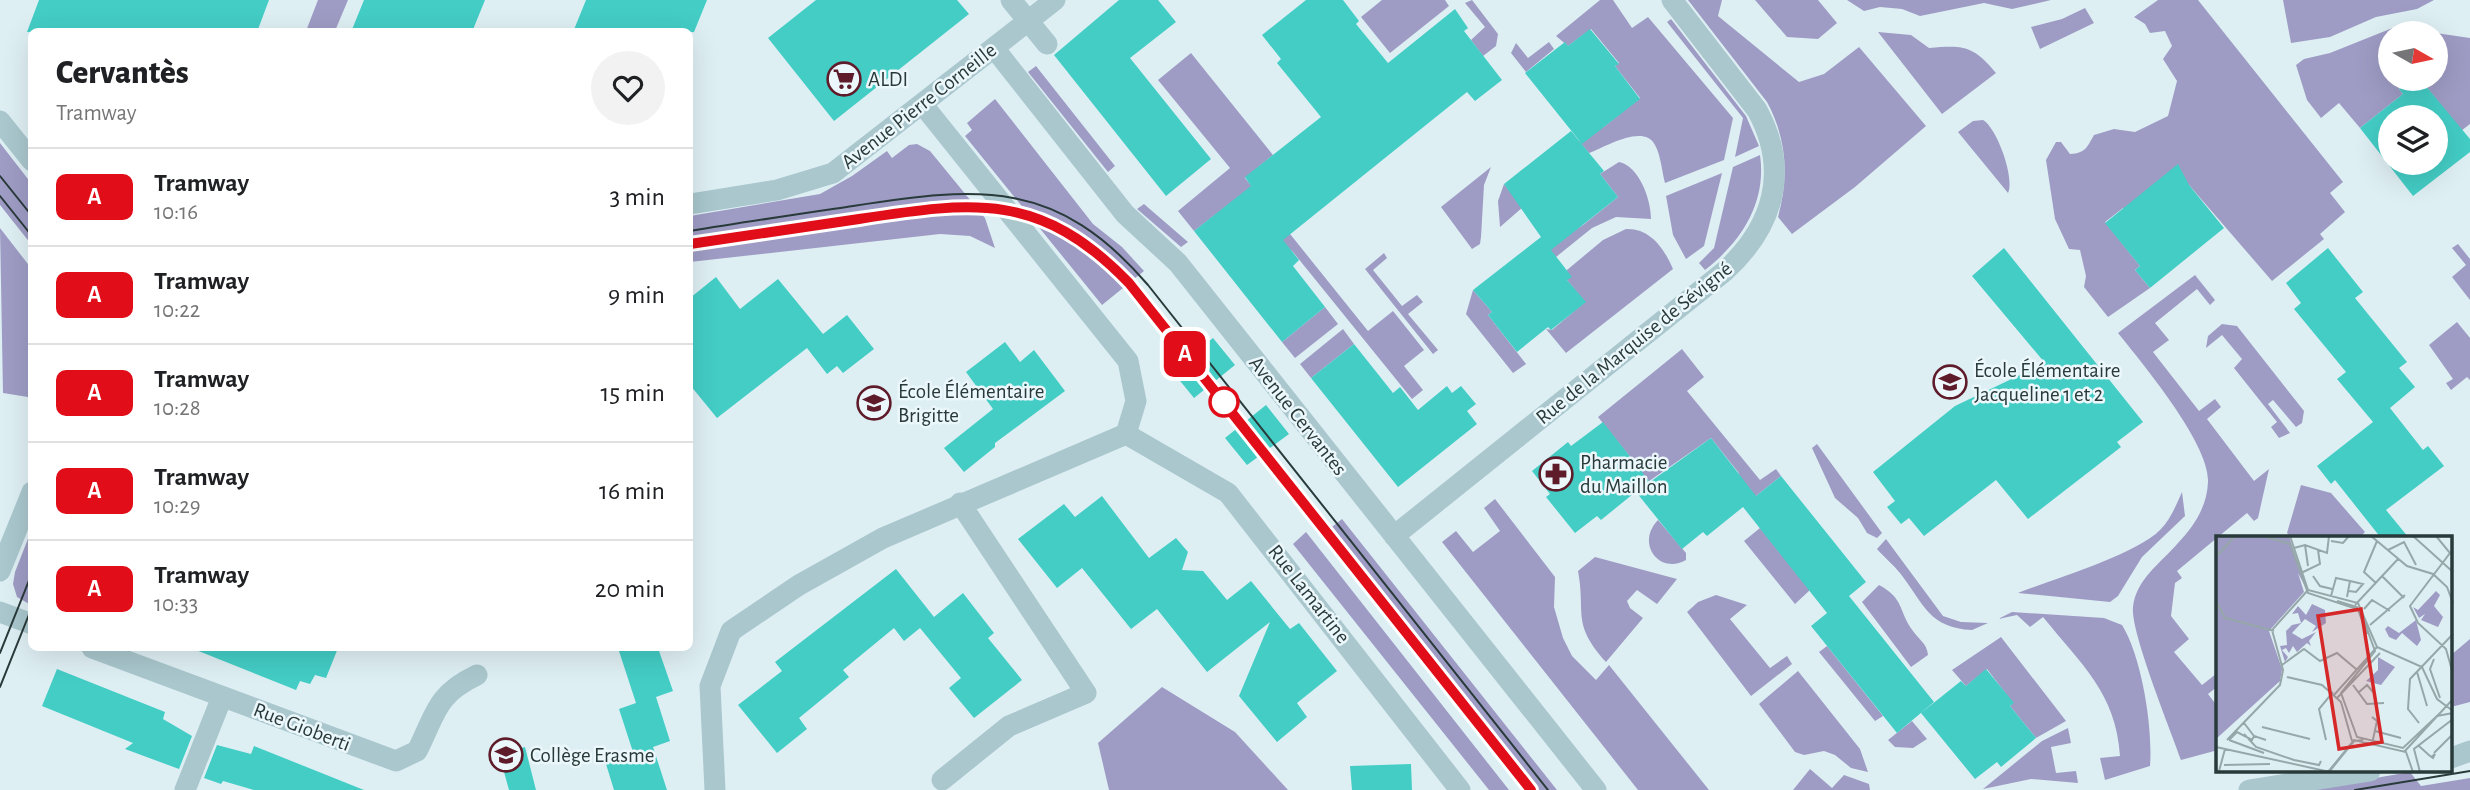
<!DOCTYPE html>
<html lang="fr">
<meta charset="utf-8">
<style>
:root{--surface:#fff;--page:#f2f2f2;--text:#202124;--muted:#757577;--line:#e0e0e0}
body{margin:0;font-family:"Alegreya Sans",sans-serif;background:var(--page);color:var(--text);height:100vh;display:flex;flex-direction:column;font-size:26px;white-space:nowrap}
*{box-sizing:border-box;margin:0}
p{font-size:23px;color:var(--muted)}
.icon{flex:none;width:38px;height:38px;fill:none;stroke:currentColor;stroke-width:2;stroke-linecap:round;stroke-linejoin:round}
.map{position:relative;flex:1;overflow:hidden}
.sheet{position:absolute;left:28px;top:28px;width:665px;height:623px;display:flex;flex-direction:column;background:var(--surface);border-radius:10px;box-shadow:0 7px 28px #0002}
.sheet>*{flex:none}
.badge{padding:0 14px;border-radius:10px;font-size:24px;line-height:46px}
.needle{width:46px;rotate:99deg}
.controls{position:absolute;left:2378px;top:21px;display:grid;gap:14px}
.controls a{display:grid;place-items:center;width:70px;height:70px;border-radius:50%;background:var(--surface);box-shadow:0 7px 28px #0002;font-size:35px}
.map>.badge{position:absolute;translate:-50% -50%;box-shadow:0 0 0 4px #fff}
.round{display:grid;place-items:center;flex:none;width:74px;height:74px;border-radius:37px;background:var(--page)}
.head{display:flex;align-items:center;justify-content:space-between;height:119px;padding:0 28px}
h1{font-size:33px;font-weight:800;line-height:52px}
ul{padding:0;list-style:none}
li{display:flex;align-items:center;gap:21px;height:98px;padding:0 28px;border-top:2px solid var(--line)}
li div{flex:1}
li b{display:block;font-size:26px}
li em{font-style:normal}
li .badge{min-width:77px;font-weight:700;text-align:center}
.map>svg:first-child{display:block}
</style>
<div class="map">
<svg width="2470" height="790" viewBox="0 0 2470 790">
<rect width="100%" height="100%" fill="#deeff4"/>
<path fill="#9e9cc4" d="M318,0H348L335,31H306Z
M1382,0H1445L1449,6L1390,53L1361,17Z
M1472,0L1498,34L1496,46L1483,56L1471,40L1485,27L1465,3Z
M1600,0H1613L1632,28L1648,17L1733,118L1724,160L1665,183C1662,172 1661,156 1655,145C1644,123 1605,147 1589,153L1579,141L1605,126L1640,98L1615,66L1619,63L1591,29L1568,46L1556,36Z
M1688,0H1722L1718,16L1799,82L1824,74L1859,47L1926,126L1855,187L1792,234L1778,217C1789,177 1787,139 1767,102Z
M1755,0H1818L1837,23L1818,39L1787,37Z
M1847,0H2051L2012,9L1984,3L1920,16L1902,9L1880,7L1864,11Z
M2158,0H2198L2343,182L2330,193L2345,212L2320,234L2324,239L2272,281L2189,185L2127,213L2123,208L2105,222L2140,266L2135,270L2150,288L2108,317L2084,287L2086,276L2080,250L2069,249L2055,219L2046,160L2056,142H2061L2070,154C2086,153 2087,147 2094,135L2114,129L2135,132L2168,116L2177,81L2163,59L2172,46L2165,31L2150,33L2145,24L2134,17Z
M2283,0H2434L2417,9L2376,17L2330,37L2291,43Z
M2085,8L2094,23L2040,49L2031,27L2062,19Z
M1671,19L1746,116L1759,146L1735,157L1743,118L1667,22Z
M2395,27L2470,38V124L2457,134L2437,100L2420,79H2436V33H2390V79H2413L2399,89L2403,94L2360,128L2339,103L2321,118L2307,100L2296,65L2304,59L2330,53Z
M1878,32L1911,35L1929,48C1963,45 1973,45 1996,73L1942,114Z
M1549,42L1554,49L1526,72L1511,53L1516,43L1528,58Z
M1191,53L1273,155L1245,178L1368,331L1393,311L1424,350L1404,366L1423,390L1412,399L1293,252L1233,201L1194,231L1178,211L1230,168L1158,80Z
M1036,66L1115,166L1108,172L1028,72Z
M995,99L1093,224L1122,247L1144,271L1102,305L965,136L972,130L967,123Z
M1983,120C1997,128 2015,178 2008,193L1958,132L1973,121Z
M0,143L31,183V244L0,205Z
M917,144L930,151L985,218L995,248L970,236L940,234L690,262V216L820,194L852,176L887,151L892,158L909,145Z
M1760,155C1767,203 1741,242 1705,270L1699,263L1714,248L1733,167Z
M1619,162C1639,166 1651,199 1651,219L1616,217L1592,228L1556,257L1548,247L1583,225L1618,197L1600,174Z
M1491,167L1484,185L1481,237L1480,244L1472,249L1441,207Z
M1722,173L1704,246L1686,259L1673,235L1666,196Z
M1504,184L1523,207L1500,227L1498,201Z
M1144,204L1188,242L1181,247L1137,209Z
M0,228L31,268L32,389L28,397L3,393Z
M1626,229C1650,228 1664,248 1673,269L1566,353L1546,329L1552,330L1585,302L1567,280V270L1603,240Z
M2458,244L2470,259V300L2452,277L2466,265L2452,248Z
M1384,253L1387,258L1373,270L1402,306L1417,295L1423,302L1408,314L1438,350L1433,354L1365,269Z
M2195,275L2215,300L2210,305L2197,289L2155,323L2169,340L2153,352L2199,411L2215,399L2221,407L2207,419L2254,481L2269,469L2258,518L2254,521L2247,513L2177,571L2182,578L2175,583L2171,616L2189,639L2174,652L2202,685L2216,674L2218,676V686L2208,694L2218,707V750L2181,760C2171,731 2130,631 2133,607C2136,579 2161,563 2178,543C2194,526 2207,507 2208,482C2210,444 2142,363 2118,333Z
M1473,290L1492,312L1488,315L1526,364L1513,373L1466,314Z
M1325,307L1338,324L1295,358L1282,342Z
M2457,322L2470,338V380L2467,377L2451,390L2446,383L2453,379L2429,345Z
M2222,324L2237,326L2304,411L2302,423L2296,427L2273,400L2268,404L2290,433L2279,438L2271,427L2277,422L2234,368L2242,359L2222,335L2206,348L2208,336Z
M1343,329L1354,344L1311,378L1300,364Z
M1682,349L1704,377L1687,391L1760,480L1776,469L1781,476L1751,500L1738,472L1711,438L1645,484L1627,461L1631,458L1598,417Z
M1817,444L1882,533L1877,538L1867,533L1858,518L1835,498L1812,448Z
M2301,485L2331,493L2365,532L2359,538H2292L2287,533Z
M2182,492L2185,516L2142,557L2118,596L2110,602L2018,593C2054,579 2135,555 2160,530C2171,519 2176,505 2182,492Z
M1495,499L1555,577L1554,607L1563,638L1572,656L1596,680L1609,665L1709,790H1638L1442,542L1456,531L1473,552L1500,531L1484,508Z
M1342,519L1557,790H1525L1323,534Z
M1658,520L1686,553V560C1660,575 1635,544 1658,520Z
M1760,528L1810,590L1795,604L1744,541Z
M31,531V605L17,597L13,584L15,572Z
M1306,532L1509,790H1489L1293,544Z
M1886,539L1943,616L1961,622L1988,623L1972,630C1930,628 1924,605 1903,577C1896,567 1885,558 1877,549Z
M1595,557L1677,579L1657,604L1637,590L1627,601L1630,608L1643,618L1606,662C1571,623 1586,614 1578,571Z
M1879,585C1905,599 1898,611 1913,631C1919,640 1927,643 1928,655L1911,667L1862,602Z
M1716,595L1747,605L1730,619L1770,668L1787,656L1792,664L1751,696L1687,612L1698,602Z
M2012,612L2104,618L2122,625C2142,657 2153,729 2150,766L2105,780L2100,758L2120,756C2116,693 2081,664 2043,617L2030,627L2017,615L1998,619Z
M2001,637L2066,721L2036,738L2010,706L2013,703L1987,669L1966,686L1952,670Z
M2470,639V702L2451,707V655Z
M1827,646L1883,716L1875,721L1819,652Z
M1798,671L1860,749L1868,772L1851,768L1835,755L1824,751L1804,755L1795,752L1759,704Z
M1162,687L1235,732L1288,790H1109L1098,743Z
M1912,721L1927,739L1913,748L1895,747L1888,740Z
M2068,728L2071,743L2051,747L2056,773L2076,771L2078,783L2031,779L1983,789L2042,741Z
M1810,769L1832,788L1844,775L1869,784L1870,790H1793Z
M2410,772L2421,786L2470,778V790H2306Z"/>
<path fill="#43cdc5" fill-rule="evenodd" d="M39,0H269L257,32H27Z
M364,0H485L472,32H351Z
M586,0H707L694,32H573Z
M816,0H957L969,14L834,121L768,38Z
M1119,0H1158L1176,22L1130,58L1211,159L1166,196L1054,55Z
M1306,0H1343L1359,21L1356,24L1388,63L1455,9L1468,28L1464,31L1502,80L1475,101L1467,92L1283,240L1299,260L1293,266L1325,307L1282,342L1194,231L1251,186L1245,177L1321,117L1277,63L1281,59L1262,35Z
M1590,29L1619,64L1615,66L1640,99L1582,144L1525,73L1565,42L1568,46Z
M2413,79H2420L2470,139V152L2413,196L2360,128L2403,94L2399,89ZM2390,117H2436V163H2390Z
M1571,131L1604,171L1600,174L1618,197L1551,250L1572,277L1567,280L1586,302L1551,330L1548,327L1517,352L1488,315L1492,312L1473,290L1541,237L1504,184Z
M2178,164L2189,185L2224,228L2150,288L2135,270L2140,266L2105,223Z
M2004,248L2143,422L2117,442L2121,447L2028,519L1996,480L1924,536L1909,518L1901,524L1887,507L1895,501L1873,472L1955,406L2045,363L1972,276Z
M2328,248L2363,292L2355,298L2407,362L2399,368L2415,387L2390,408L2423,450L2428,446L2444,466L2386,510L2409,538H2381L2335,480L2331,484L2317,466L2373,422L2337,379L2346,372L2294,309L2301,303L2286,283Z
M716,277L740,309L778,279L823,334L847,315L874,349L843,373L837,366L827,374L807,348L717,418L690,385V298Z
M1213,338L1235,365L1194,398L1172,371Z
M1005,342L1020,362L1034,350L1065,391L995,443V447L964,472L944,448L993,409L966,372Z
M1354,344L1393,393L1400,387L1418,410L1447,386L1452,393L1461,386L1476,404L1467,411L1477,424L1398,487L1311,378Z
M1266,405L1289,434L1247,465L1225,438Z
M1603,422L1649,481L1601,520L1597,516L1575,533L1546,497L1550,494L1532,471L1568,442L1571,446Z
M1711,438L1756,496L1781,476L1866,582L1849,596L1934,702L1897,733L1811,626L1827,613L1743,507L1707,536L1703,532L1682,549L1636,492Z
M1102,496L1149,558L1176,538L1188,552L1182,570L1203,571L1227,600L1251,581L1290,629L1299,623L1337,671L1297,703L1307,717L1277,742L1239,696L1270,622L1207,672L1157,609L1131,629L1082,568L1057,588L1018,539L1064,504L1075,517Z
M896,569L934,617L963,593L994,633L988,638L1022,680L974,718L949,688L961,678L920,628L904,641L894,628L843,670L849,677L799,718L807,729L777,753L738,705L782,671L775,662Z
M191,648H338L326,678L315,675L310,684L300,681L296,690Z
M618,648H658L673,691L656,697L670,741L653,747L667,790H614L606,764L633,752L619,709L636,703Z
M57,669L165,712L163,719L192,736L179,769L125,749L133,743L42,706Z
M1986,669L2014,703L2010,706L2036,738L2001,767L1997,762L1975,779L1921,713L1961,681L1966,686Z
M217,745L251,754L254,746L364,790H254L223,781L221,784L204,778Z
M525,747L536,790H509L499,754Z
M1411,764L1412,790H1352L1350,766Z"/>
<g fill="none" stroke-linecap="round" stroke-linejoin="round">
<path stroke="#a9c7cd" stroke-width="21" d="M1011,0L1047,44
M994,48L1125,214L1178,263L1596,790
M923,105L1128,361L1136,401L1126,434L1228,493L1460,790
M0,121L32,161
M690,204L777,190L833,173L1055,0
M1394,536L1725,271C1774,226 1790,170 1757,110L1672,0
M0,571L32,492
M0,612L32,624
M92,648L396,761L417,751C436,714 435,695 477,675
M2451,758L2470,751
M942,780L1009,726L1086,693L960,503
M185,790L222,697
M715,790L710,686L731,631L799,585L883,538L1126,434
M2249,790L2370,771"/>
<path stroke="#293a3a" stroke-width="2" d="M0,176L32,216
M0,196L32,236
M690,231C744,222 799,214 853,206C981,186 1057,179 1148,285L1548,790
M690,244C744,236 799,228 854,220C972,202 1039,191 1129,283L1531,790
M0,653L32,573
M0,687L32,607
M2355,790L2470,771"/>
</g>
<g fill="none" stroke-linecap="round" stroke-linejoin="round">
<defs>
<path id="line" d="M690,244C746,236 803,227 859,219C975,201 1041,192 1129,283L1531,790"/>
</defs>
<use href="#line" stroke="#fff" stroke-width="16"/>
<use href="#line" stroke="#e10d19" stroke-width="10"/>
</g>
<defs>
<symbol id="supermarket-ring" viewBox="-11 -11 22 22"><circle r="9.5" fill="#ebf7fb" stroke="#5e1c2b" stroke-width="1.5"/><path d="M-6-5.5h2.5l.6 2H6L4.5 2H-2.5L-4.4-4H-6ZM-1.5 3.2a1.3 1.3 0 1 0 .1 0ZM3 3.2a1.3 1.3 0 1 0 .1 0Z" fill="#5e1c2b"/></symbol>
<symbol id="school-ring" viewBox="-11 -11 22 22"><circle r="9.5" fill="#ebf7fb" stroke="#5e1c2b" stroke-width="1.5"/><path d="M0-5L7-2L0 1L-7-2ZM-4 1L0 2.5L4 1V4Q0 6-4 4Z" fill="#5e1c2b"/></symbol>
<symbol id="pharmacy-ring" viewBox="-11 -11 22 22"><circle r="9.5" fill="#ebf7fb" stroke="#5e1c2b" stroke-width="1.5"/><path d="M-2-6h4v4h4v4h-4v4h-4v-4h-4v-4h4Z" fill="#5e1c2b"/></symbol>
</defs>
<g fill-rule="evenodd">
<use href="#supermarket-ring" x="825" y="60" width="38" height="38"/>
<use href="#school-ring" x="1931" y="363" width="38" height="38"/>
<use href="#school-ring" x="855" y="384" width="38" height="38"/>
<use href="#pharmacy-ring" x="1537" y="455" width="38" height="38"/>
<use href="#school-ring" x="487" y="736" width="38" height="38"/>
</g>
<circle fill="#fff" stroke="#e10d19" stroke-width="3.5" cx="1224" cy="402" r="14"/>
<g text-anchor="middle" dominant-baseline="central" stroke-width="5" stroke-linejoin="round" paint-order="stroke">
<g font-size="21" fill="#293a3a" stroke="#ebf7fb" text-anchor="start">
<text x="868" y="79">ALDI</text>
<text x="1974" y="370">École Élémentaire<tspan x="1974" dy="24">Jacqueline 1 et 2</tspan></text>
<text x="898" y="391">École Élémentaire<tspan x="898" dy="24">Brigitte</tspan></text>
<text x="1580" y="462">Pharmacie<tspan x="1580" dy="24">du Maillon</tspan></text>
<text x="530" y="755">Collège Erasme</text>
</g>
<g font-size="21" fill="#293a3a" stroke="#ebf7fb">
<text transform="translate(919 106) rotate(-38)">Avenue Pierre Corneille</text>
<text transform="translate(1634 343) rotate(-39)">Rue de la Marquise de Sévigné</text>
<text transform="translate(1298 416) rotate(52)">Avenue Cervantes</text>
<text transform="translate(1309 594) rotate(52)">Rue Lamartine</text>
<text transform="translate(302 727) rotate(21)">Rue Gioberti</text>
</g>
</g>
<g transform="translate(2216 536)">
<rect width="236" height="236" fill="#deeff4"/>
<path d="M0,0H73L90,52L82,37L88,56L53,95L66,133L64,145L0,203ZM220,55L224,59L218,70L227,81L222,91L205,84L209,78L203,82L197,71L202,74ZM96,68L109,74L110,87L96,96L100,90L89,83L76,97L86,103L100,96L93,105L95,110L91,107L81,116L77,110L73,117L70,112L66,114L72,121L69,126L64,110L71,109L70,95L76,89L85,87L82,77L76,78L82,70L90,79ZM200,84L205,104L201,110L186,97L180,104L173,101L169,93L172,90L183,97ZM162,121L179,131L165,149L150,145L162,134Z" fill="#9e9cc4"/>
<path fill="none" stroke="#96a7aa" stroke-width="2" d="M48,0L74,8L92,57L144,74L159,115L125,157L141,201L187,212L221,180L237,177M74,0L92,54L142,67L161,111L206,131L221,163L237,175M155,0L191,30L217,38L231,51L237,67M197,0L237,36M220,0L234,17L194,70L202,87L230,113L237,138M115,5L127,7L133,0M89,9L92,30M78,12L89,9L111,17L113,0M172,14L188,6L200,29M0,21L19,0M85,37L104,28L102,14M97,40L104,50L116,53M166,40L188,62M160,47L148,36L161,5M133,55L140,56L147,48L134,45M115,60L120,42L134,45L131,61M0,65L9,82L58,95M121,65L141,71L151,98M139,69L182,23M148,73L156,64L174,75M154,89L189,59M218,123L214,133L224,162M66,129L88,113L104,125L121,117L140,133M201,136L211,170M71,141L106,149L125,166L136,205M137,149L151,168L168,167M142,157L151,149L157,156M118,159L161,111M121,162L164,117M156,181L161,185L156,208M28,187L38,200L50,204M203,187L192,173L194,143L237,98M46,191L94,203M159,195L185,202M28,198L40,211L78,224L103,229L105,225M11,204L64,149L67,134L56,94L92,54M13,204L21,196L36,204L38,200M13,204L48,217M110,204L103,173L117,156M202,209L204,211L214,220L217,222L219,218L215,221M0,211L114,236M188,216L237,163M218,217L237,198M8,229L54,228M3,235L9,213M112,236L138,204L190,216L197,236M113,236L138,205L147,204M204,236L198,213L237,183"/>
<path fill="#d62828" fill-opacity="0.15" stroke="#d62828" stroke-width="3.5" d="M145,73L166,206L123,213L102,80Z"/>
<rect width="236" height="236" fill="none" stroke="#293a3a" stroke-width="3.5"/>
</g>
</svg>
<div class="controls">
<a><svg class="needle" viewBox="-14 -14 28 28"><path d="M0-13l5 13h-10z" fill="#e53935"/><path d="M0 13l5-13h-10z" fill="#757577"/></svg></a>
<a><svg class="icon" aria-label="layers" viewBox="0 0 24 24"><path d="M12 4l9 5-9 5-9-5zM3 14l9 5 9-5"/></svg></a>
</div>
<b class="badge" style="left:1185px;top:354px;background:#e10d19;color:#fff">A</b>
<section class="sheet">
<div class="head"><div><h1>Cervantès</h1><p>Tramway</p></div><a class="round"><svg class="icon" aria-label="heart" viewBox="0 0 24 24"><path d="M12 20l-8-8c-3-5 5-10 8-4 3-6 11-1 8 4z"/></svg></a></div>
<ul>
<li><span class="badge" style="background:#e10d19;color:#fff">A</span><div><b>Tramway</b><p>10:16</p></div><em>3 min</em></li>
<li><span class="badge" style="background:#e10d19;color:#fff">A</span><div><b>Tramway</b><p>10:22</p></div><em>9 min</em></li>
<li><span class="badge" style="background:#e10d19;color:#fff">A</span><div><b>Tramway</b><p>10:28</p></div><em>15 min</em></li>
<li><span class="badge" style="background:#e10d19;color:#fff">A</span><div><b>Tramway</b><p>10:29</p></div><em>16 min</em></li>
<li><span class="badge" style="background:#e10d19;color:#fff">A</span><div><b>Tramway</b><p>10:33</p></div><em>20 min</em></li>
</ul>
</section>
</div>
